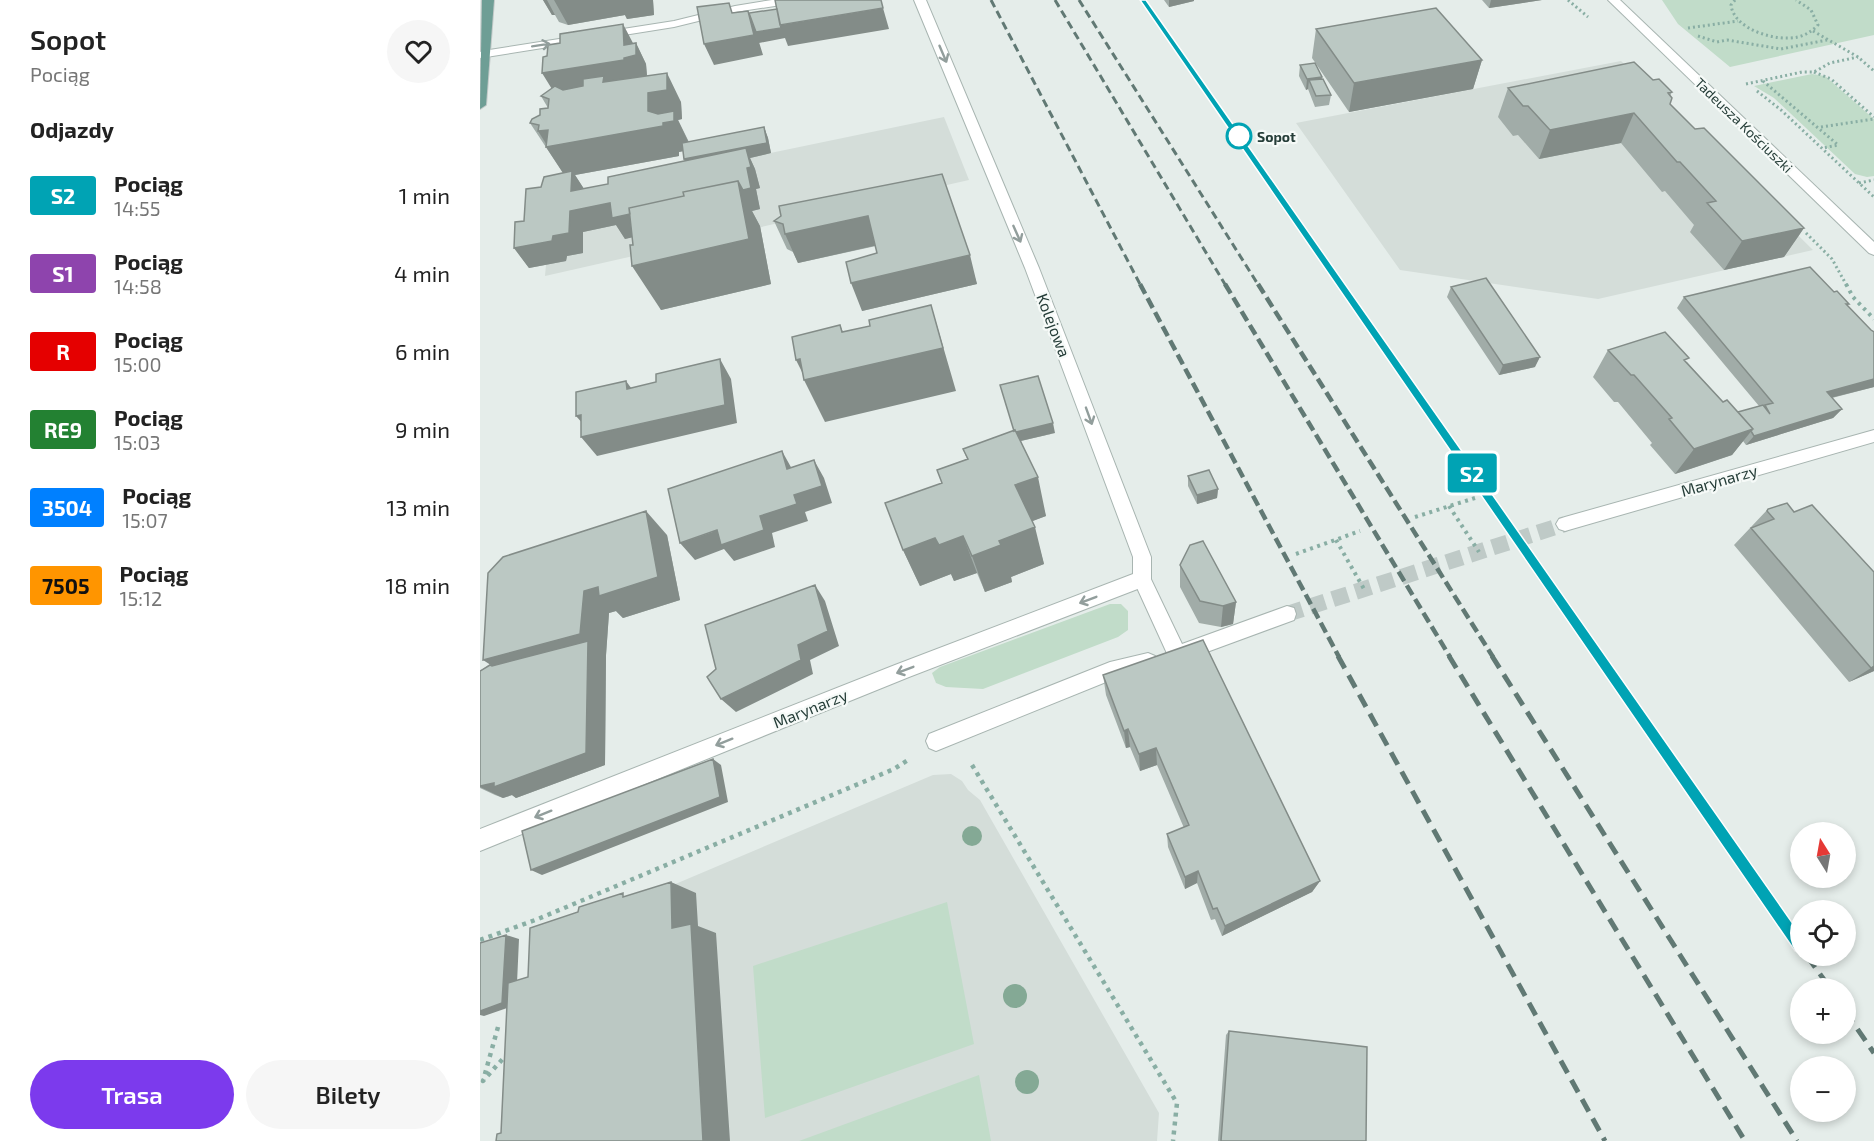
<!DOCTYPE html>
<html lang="pl">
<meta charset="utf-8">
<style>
:root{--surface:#fff;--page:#f6f6f6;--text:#222;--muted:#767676;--accent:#7c3aed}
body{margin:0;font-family:"Exo 2",sans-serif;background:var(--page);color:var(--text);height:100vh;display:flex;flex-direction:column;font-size:22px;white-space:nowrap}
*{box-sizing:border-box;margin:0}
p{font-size:20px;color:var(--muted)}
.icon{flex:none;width:33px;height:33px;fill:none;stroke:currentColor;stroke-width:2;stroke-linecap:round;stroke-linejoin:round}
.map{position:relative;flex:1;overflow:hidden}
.side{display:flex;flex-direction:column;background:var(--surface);width:480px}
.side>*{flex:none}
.badge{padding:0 12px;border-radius:4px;font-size:21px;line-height:39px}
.needle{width:39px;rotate:349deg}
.tools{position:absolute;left:1310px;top:822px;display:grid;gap:12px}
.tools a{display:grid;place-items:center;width:66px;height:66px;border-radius:50%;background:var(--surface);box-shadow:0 3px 9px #0003;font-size:30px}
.map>.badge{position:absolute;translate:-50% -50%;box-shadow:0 0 0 3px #fff}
h2{padding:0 30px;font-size:22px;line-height:54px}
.round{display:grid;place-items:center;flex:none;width:63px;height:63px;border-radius:32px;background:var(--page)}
.headline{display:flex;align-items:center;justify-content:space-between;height:102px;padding:0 30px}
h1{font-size:28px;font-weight:600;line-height:45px}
.button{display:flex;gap:12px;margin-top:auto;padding:12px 30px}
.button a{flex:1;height:69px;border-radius:36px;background:var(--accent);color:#fff;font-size:24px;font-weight:600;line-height:69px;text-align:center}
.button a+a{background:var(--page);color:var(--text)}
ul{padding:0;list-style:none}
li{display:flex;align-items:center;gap:18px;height:78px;padding:0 30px}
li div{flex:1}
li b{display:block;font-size:22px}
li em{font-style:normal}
li .badge{min-width:66px;font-weight:700;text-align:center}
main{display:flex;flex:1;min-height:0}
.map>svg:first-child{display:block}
</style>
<main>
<section class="side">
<div class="headline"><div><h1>Sopot</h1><p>Pociąg</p></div><a class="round"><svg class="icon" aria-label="heart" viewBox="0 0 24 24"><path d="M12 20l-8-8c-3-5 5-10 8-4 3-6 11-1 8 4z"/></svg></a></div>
<h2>Odjazdy</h2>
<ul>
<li><span class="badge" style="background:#00a3b4;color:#fff">S2</span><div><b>Pociąg</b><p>14:55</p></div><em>1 min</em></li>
<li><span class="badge" style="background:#8e44ad;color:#fff">S1</span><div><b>Pociąg</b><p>14:58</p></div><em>4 min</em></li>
<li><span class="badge" style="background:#e50000;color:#fff">R</span><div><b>Pociąg</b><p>15:00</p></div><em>6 min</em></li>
<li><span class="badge" style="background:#238132;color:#fff">RE9</span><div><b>Pociąg</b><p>15:03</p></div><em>9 min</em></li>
<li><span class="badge" style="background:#0080ff;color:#fff">3504</span><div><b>Pociąg</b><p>15:07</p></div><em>13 min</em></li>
<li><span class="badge" style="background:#ff9500;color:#111">7505</span><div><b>Pociąg</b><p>15:12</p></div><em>18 min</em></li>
</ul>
<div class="button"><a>Trasa</a><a>Bilety</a></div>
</section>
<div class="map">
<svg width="1394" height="1141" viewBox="0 0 1394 1141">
<rect width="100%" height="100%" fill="#e5edea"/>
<path fill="#d4ddd9" d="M1141,61L1333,250L1118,299L920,270L816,123Z
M464,117L489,180L65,276L66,265L51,242L209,170Z
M471,774L482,781L488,790L500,800L679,1113L677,1141H46L82,932L453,775Z"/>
<path fill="#c1dcc9" d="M1182,0H1394V35L1250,67L1198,24Z
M1332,74L1345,76L1394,119V176L1387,177L1375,174L1294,98L1274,86Z
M630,604H641L648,611V630L638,637L503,689L466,687L456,683L452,673L460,667Z
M467,902L494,1044L285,1118L273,966Z
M499,1075L511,1141H319Z"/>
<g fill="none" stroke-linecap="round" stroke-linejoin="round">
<path stroke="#bfcac7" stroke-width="16" stroke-dasharray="16 8" stroke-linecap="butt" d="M807,614L1085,524"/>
<defs>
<path id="pedestrian" d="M1394,430V442L1085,531L1079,529L1076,524L1079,519L1085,517Z
M662,571L668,573L702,644L807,606L814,608L816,614L814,620L697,663L690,660L653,579L656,573Z
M668,653L675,656L678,662L675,668L631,680L456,751L449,748L446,741L449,734L630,662Z"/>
<path id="minor" d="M292,0H320L314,3L255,12L194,27L0,58V52L3,51L194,21L255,6Z
M434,0H446L559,268L671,557V579L668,585L429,677L0,851V829L415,665L653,574V557L545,268Z"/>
<path id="tertiary" d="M1128,0H1140L1394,242V255L1389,253Z"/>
<path id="primary" d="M2,0H14L6,105L0,109Z"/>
</defs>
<use href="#pedestrian" stroke="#a8b5b1" stroke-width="2"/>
<use href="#minor" stroke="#a8b5b1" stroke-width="2"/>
<use href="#tertiary" stroke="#a8b5b1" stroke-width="2"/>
<use href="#primary" stroke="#c2c9c8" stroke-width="2"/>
<path stroke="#89aea4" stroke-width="3" stroke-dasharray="2 3" stroke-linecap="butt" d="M1088,0L1108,17
M1255,0L1251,5C1254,30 1297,42 1318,37C1326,35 1332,31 1338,25L1331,10L1316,0
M1208,28L1258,21
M1333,31L1378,57L1394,71
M1218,36L1237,42L1247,40L1301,49L1347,40
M1334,72L1351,79L1394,117
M1283,81L1358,145L1343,148
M1266,84L1322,72H1334L1350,63L1378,57
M1277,91L1301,110L1394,197
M1341,127L1394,119
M1379,183L1394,180
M1326,233L1352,259L1367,286"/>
<path stroke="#89aea4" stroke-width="4" stroke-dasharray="3 4.5" stroke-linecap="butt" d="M1366,284L1373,297L1394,319
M969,506L999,552
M935,517L995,498
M856,540L884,589
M816,554L880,531"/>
<path stroke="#89aea4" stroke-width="4.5" stroke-dasharray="4 5" stroke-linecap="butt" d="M492,765L697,1103L693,1141
M0,940L58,919L414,769L428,760
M18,1027L3,1081L28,1053"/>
<use href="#pedestrian" fill="#fff" fill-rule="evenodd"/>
<use href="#minor" fill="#fff" fill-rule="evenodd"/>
<use href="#tertiary" fill="#fff" fill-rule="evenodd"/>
<use href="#primary" fill="#6e9e95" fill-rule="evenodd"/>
<path stroke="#617974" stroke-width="3" stroke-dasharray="8 4.5" stroke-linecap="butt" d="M511,0L661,286
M575,0L746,286
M599,0L779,286
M663,0L861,286"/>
<path stroke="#617974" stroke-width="4.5" stroke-dasharray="11 5" stroke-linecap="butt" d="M660,284L859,657
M745,284L970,657
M778,284L1013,657
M860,284L1119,657"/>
<path stroke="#617974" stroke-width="5" stroke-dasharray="14 8" stroke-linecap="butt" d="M858,656L1125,1141
M969,656L1265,1141
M1012,656L1317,1141
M1118,656L1320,946
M1327,956L1350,988
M1365,1011L1394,1053"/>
</g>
<g fill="#84a995">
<circle cx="492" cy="836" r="10"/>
<circle cx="535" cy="996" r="12"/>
<circle cx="547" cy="1082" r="12"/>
</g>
<path fill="#a1aca8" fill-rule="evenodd" d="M63,0H173L174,15L147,19L145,15L88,25L79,22L75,15H72Z
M684,0H714V1L689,7Z
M1002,0H1062L1009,8Z
M836,29L1002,60L993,89L869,112L832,58Z
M156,43L166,64L167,76L201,102L202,119L198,120L209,142L284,127L288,138L291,153L270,158L275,169L280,188L276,189L280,209L272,211L280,226L291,284L181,310L153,245L152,237L145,239L136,225L103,232V253L87,256L86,261L49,268L34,248L44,221L61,187L83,173L50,123L68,108L61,96ZM203,151L205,161L128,184L104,189L95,175L199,156V152Z
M820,65L842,79L851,95L849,105L835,107L828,89L826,90L819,76Z
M1173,80L1192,92L1190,96V104L1215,129L1324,228L1304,257L1244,270L1210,232L1214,225L1185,191L1182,192L1141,143L1059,159L1038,135L1033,136L1018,117L1028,88Z
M462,174L497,284L382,311L397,253L396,246L318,263L313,252L307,249L294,221Z
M971,287L1055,367L1019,375L967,297Z
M1354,292L1369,304L1367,306L1394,387L1352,398L1362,409L1353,418L1266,445L1263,441L1252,455L1195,474L1170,445L1172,443L1138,402H1134L1113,377L1128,350L1207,362L1243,402L1258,412L1279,406L1197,308L1204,297Z
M575,433L541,441L566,516L552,521L564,564L531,577L532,582L505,592L497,573L474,581L471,574L440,586L423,550L462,483L457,470L487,459L483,449Z
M708,476L738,489L737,498L717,504L708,486Z
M1288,509L1314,512L1394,572V671L1369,682L1254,545Z
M187,535L200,600L143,618L136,611L129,613L126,655L125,765L36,798L32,795L23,798L15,795L0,788V671Z
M700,565L756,602L753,624L741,627L719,623L700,587Z
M623,675L840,881L832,892L742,936L735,919L731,920L717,883L705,889L688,847L687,834L704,828L677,765L660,771L650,747L646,748L626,695Z
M749,1031L886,1141H738L746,1035Z"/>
<path fill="#838c88" d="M63,0H67L75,15H72Z
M74,0H173L174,15L147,19L145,15L88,25Z
M689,0H714V1L689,7Z
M1011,0H1062L1009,8Z
M403,8L409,29L308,46L305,38L279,43V42L283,55L234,65L224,44L268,11L276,32L300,25Z
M143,24L154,45L156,43L166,64L167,76L75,94L62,73L144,45Z
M1002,60L993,89L869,112L874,83Z
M187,73L201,102L202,119L198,120L208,141L209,150L199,152V156L95,175L106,192L258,181L267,168L209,170L204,159L284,127L288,138L291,153L270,158L275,169L280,188L276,189L280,209L272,211L280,226L291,284L181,310L152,266L264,212L145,239L136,225L103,232V253L87,256L86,261L49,268L34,248L73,236L91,191L85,176L66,147H68L58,131L168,111V93Z
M842,77L840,88L829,80L828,89L826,90L827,79Z
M1154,113L1141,143L1059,159L1070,130Z
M388,216L398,245L318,263L305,234Z
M1324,228L1304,257L1244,270L1262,241Z
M490,255L497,284L382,311L371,283Z
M451,305L476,391L345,422L324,380H326L316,360L360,325L378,368Z
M1060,357L1055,367L1019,375L1023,365Z
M240,359L251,379L257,423L117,456L101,437Z
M1394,379V387L1338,401L1347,392Z
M146,381L160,400L147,389Z
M1362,409L1353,418L1266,445L1274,436Z
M101,415L112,434L96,416Z
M573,423L575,433L536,442L534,432Z
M1273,429L1252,455L1195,474L1214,449Z
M302,451L312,469H307Z
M334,460L344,478L352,503L325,512L328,521L292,533L295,547L254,561L244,549L215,560L200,543L280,516L314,495Z
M558,477L566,516L545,524L535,485Z
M738,489L737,498L717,504V495Z
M166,511L187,535L200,600L143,618L136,611L129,613L126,655L125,765L36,798L32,795L23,798L0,787L34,680L3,660L104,591Z
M555,527L564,564L531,577L532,582L505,592L492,556L519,541Z
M483,536L497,573L474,581L471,574L440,586L423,550L455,538Z
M335,585L345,601L359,646L330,660L333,674L256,712L241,699L318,645Z
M756,602L753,624L741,627L743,606Z
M1394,666V671L1369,682L1391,668Z
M648,729L650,747L646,748L644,731Z
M676,748L677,765L660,771L659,754Z
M233,759L241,765L248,802L62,875L51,870Z
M718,871L717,883L705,889V877Z
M840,881L832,892L742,936L745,926Z
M191,882L216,893L218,926L236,933L250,1141H223L192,928Z
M26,935L39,939L36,1005L4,1016L0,1015V1011Z"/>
<path fill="#bbc8c3" stroke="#838c88" stroke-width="1.5" d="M295,0H401L403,8L300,25Z
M249,3L252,13L268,11L274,35L224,44L217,7Z
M956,8L1002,60L874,83L836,29Z
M297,9L301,28L276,32L269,13Z
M143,24L144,45L156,43V55L144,58V60L62,73L63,57L67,56L68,45L80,43V34Z
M1154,62L1173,80L1179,79L1192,92L1188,93L1192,98L1190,104L1215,129L1224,128L1324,228L1262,241L1227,203L1236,201L1200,162H1197L1154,113L1070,130L1048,106H1043L1028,88Z
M835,63L842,77L827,79L820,65Z
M187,73V90L168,93V111L178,114L194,111V121L183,123V126L66,147L68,130L58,131L59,125L50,123L52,119L60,115V109L68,108L69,99L61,96L75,86L83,90L103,86V79L124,76L123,82Z
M843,79L851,95L836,96L829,80Z
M284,127L287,143L204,159L202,143Z
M266,148L271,167L267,168L271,188L263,190L258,181L203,192L204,196L149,208L150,214L132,218L130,203L90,211L89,233L73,236L72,241L34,248L35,222L44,221L46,189L61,187L64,177L92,171L91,191L128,184V177Z
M462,174L490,255L371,283L366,262L397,253L388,216L305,234L303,224L294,221L301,216L299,206Z
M258,181L269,239L152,266L150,245H153L149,208L204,196L203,192Z
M1330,267L1354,292L1357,291L1369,304H1366L1391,330L1394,332V379L1347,392L1362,409L1274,436L1271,431L1273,429L1258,412L1283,405L1290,414L1285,405L1293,403L1204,297Z
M1006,278L1060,357L1023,365L971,287Z
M451,305L463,348L324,380L320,359L316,360L312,337L360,325L362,332L390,326L389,320Z
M1185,332L1209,358L1204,360L1243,402L1247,400L1273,429L1214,449L1189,419L1192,418L1154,375H1151L1128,350Z
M240,359L245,405L101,437V415L96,416V392L146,381L147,389L176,382V374Z
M558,376L573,423L536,432L535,430L534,431L520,385Z
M535,430L558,477L535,485L555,527L519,541L521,545L492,556L483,536L459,545L455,538L423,550L405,503L462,483L457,470L488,459L483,449Z
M302,451L307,469L334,460L342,486L314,495L317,504L280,516L284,530L241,545L237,530L200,543L188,489Z
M729,470L738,489L717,495L708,476Z
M1307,503L1314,512L1332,505L1394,572V666L1391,668L1271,528L1294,519L1287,511L1288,509Z
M166,511L178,577L119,596L118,587L104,591L100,634L3,660L8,573L23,557Z
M723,541L756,602L743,606L720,601L700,565L710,545Z
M335,585L348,631L318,645L321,660L241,699L227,677L236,669L225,625Z
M723,640L840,881L745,926L737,908L733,909L718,871L705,877L687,834L709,825L676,748L659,754L648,729L644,731L623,675Z
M108,641L106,753L14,787V783L0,786V671L10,665L12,666Z
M233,759L240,797L51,870L42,831Z
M191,882L192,928L211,924L223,1141H16L17,1134L21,1133L28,983L48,977L50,928L98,912L99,907L143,893V897Z
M26,935L22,1003L0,1011V943Z
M749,1031L887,1047L886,1141H741Z"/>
<defs><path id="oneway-shaft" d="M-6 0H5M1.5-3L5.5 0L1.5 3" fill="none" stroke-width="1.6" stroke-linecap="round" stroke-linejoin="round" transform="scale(1.5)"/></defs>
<g stroke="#929e9c">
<use href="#oneway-shaft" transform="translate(61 45) rotate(-9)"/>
<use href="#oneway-shaft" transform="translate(463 54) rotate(67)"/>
<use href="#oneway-shaft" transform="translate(537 234) rotate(66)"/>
<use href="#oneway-shaft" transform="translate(609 416) rotate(70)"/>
<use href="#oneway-shaft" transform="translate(608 600) rotate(159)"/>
<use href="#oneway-shaft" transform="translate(425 670) rotate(159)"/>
<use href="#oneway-shaft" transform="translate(244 742) rotate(158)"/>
<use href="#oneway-shaft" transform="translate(63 814) rotate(158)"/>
</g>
<path fill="#00a3b4" stroke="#fff" stroke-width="1.5" d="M660,0H666L1325,941L1327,946L1325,951L1320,953L1315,951Z"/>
<circle fill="#fff" stroke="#00a3b4" stroke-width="3" cx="759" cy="136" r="12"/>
<g text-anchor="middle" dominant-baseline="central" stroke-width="4.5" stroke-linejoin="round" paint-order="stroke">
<g font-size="14" fill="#263e39" stroke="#f6faf8">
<text transform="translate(1264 125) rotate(44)">Tadeusza Kościuszki</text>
</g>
<g font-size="14" font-weight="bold" fill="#263e39" stroke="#f6faf8" text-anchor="start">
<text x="777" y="136">Sopot</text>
</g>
<g font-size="16" fill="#263e39" stroke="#f6faf8">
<text transform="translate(574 325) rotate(69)">Kolejowa</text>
<text transform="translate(1239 480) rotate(-16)">Marynarzy</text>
<text transform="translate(330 708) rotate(-22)">Marynarzy</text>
</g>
</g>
</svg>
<div class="tools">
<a><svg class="needle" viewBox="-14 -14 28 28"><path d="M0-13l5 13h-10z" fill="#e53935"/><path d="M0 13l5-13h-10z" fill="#767676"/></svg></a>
<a><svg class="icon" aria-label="locate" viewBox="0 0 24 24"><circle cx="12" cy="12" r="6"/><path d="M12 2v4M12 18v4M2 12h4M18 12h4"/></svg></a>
<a>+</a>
<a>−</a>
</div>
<b class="badge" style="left:992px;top:473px;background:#00a3b4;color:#fff">S2</b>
</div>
</main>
